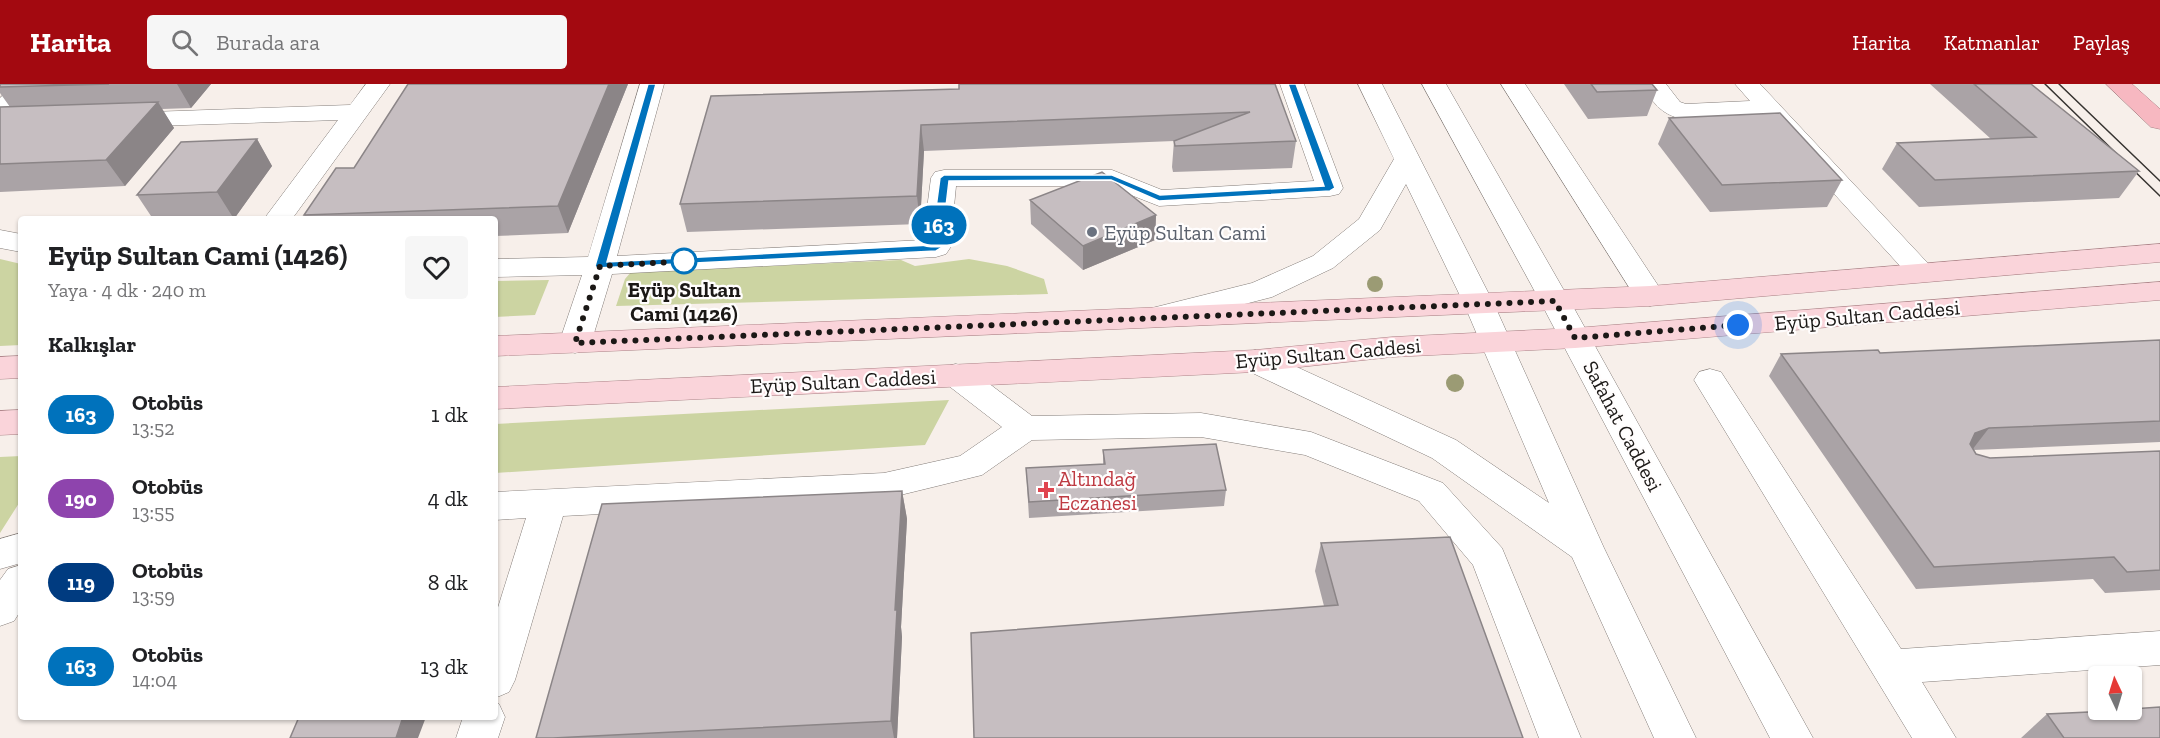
<!DOCTYPE html>
<html lang="tr">
<meta charset="utf-8">
<style>
:root{--surface:#fff;--page:#f6f6f6;--text:#202124;--muted:#757577;--accent:#a30910}
body{margin:0;font-family:"Zilla Slab",serif;background:var(--page);color:var(--text);height:100vh;display:flex;flex-direction:column;font-size:22px;white-space:nowrap}
*{box-sizing:border-box;margin:0}
p{font-size:20px;color:var(--muted)}
.icon{flex:none;width:33px;height:33px;fill:none;stroke:currentColor;stroke-width:2;stroke-linecap:round;stroke-linejoin:round}
.map{position:relative;flex:1;overflow:hidden}
.panel{position:absolute;left:18px;top:132px;width:480px;height:504px;display:flex;flex-direction:column;background:var(--surface);border-radius:6px;box-shadow:0 2px 4px #0004}
.panel>*{flex:none}
.badge{padding:0 12px;border-radius:20px;font-size:21px;line-height:39px}
.needle{width:39px;rotate:356deg}
.buttons{position:absolute;left:2088px;top:582px;display:grid;gap:12px}
.buttons a{display:grid;place-items:center;width:54px;height:54px;border-radius:6px;background:var(--surface);box-shadow:0 2px 4px #0004;font-size:30px}
.you{position:absolute;width:30px;height:30px;margin:-15px;border:4px solid #fff;border-radius:50%;background:#1a73e8;box-shadow:0 0 0 9px #1a73e833}
.map>.badge{position:absolute;translate:-50% -50%;box-shadow:0 0 0 3px #fff}
h2{padding:0 30px;font-size:22px;line-height:54px}
.round{display:grid;place-items:center;flex:none;width:63px;height:63px;border-radius:6px;background:var(--page)}
.head{display:flex;align-items:center;justify-content:space-between;height:102px;padding:0 30px}
h1{font-size:28px;font-weight:700;line-height:45px}
ul{padding:0;list-style:none}
li{display:flex;align-items:center;gap:18px;height:84px;padding:0 30px}
li div{flex:1}
li b{display:block;font-size:22px}
li em{font-style:normal}
li .badge{min-width:66px;font-weight:700;text-align:center}
header{display:flex;align-items:center;gap:36px;box-sizing:border-box;height:84px;padding:0 30px;background:var(--accent);color:#fff}
header strong{font-size:28px}
nav{display:flex;gap:33px;margin-inline-start:auto;font-size:21px}
.search{width:420px;height:54px;background:var(--page);display:flex;align-items:center;gap:15px;box-sizing:border-box;padding:0 21px;border-radius:6px;color:var(--muted);font-size:22px}
.map>svg:first-child{display:block}
</style>
<header>
<strong>Harita</strong>
<div class="search"><svg class="icon" aria-label="search" viewBox="0 0 24 24"><circle cx="10" cy="10" r="6"/><path d="M15 15l6 6"/></svg>Burada ara</div>
<nav><a>Harita</a><a>Katmanlar</a><a>Paylaş</a></nav>
</header>
<div class="map">
<svg width="2160" height="654" viewBox="0 0 2160 654">
<rect width="100%" height="100%" fill="#f7efea"/>
<path fill="#ccd4a2" d="M0,175L21,180V261L0,262Z
M969,175L1007,182L1044,195L1048,210L616,222L625,195L631,188L901,176L915,182Z
M549,196L535,231L495,233V197Z
M949,316L925,361L495,389V340Z
M21,372V416L0,449V373Z"/>
<g fill="none" stroke-linecap="round" stroke-linejoin="round">
<defs>
<path id="minor" d="M15,0H41L9,32L0,34V14Z
M366,0H390L292,135H264L338,36L122,43L113,41L110,36L113,31L122,29L350,21Z
M640,0H664L617,172L923,156L931,94L935,88L944,86H1112L1162,106L1314,97L1280,0H1304L1343,104L1339,110L1330,112L1159,122L1108,102H956L950,164L946,170L936,173L612,190L591,259L586,266L575,269L564,266L559,259L582,191L495,193V175L588,173Z
M1358,0H1382L1494,220L1604,464L1696,654H1654L1572,473L1432,374L1244,285L1239,277L1244,269L1255,266L1266,269L1456,356L1549,419L1464,220L1406,100L1380,146L1333,184L1272,213L1155,243L1144,240L1140,233L1144,226L1252,199L1313,172L1359,135L1394,75Z
M1422,0H1446L1570,217L1813,654H1770L1540,217Z
M1501,0H1525L1665,212L1661,219L1650,222L1639,219Z
M1641,0H1666L1680,18L1686,20L1750,17L1735,0H1760L1937,189L1932,195L1922,198L1912,195L1763,32L1682,35C1660,30 1653,18 1641,0Z
M0,146L21,150V168L0,164Z
M956,280L967,283L1032,332L1201,329L1311,348L1443,399L1502,464L1581,654H1539L1473,481L1419,417L1305,371L1201,353L1032,356L982,391L884,415L563,432L515,596L509,608L495,614V533L526,434L495,436V408L884,389L960,372L1002,343L945,299L940,291L945,283Z
M1710,285L1721,288L1901,565L2160,547V581L1922,598L1956,654H1912L1694,296L1699,288Z
M21,449V479L0,485V455Z
M21,481V526L14,537L0,542V496L8,485Z
M495,619L499,620L505,633L498,654H456L463,633H495Z"/>
<path id="major" d="M2160,160V178L1650,222L495,272V252L1650,202Z
M2160,198V216L1575,264L1392,273L1255,288L495,325V303L1255,266L1392,253L1575,244Z
M21,272V294L0,295V273Z
M21,326V350L0,351V327Z"/>
<path id="highway" d="M2106,0H2132L2160,25V45L2151,43Z"/>
</defs>
<use href="#minor" stroke="#837c78" stroke-width="1"/>
<use href="#major" stroke="#aa8085" stroke-width="1"/>
<use href="#highway" stroke="#aa8085" stroke-width="1"/>
<use href="#minor" fill="#fff" fill-rule="evenodd"/>
<use href="#major" fill="#fad4da" fill-rule="evenodd"/>
<use href="#highway" fill="#f7b8c1" fill-rule="evenodd"/>
<path stroke="#363330" stroke-width="1.5" d="M2045,0L2160,112
M2059,0L2160,97"/>
</g>
<g fill="#9b9b74">
<circle cx="1375" cy="200" r="8"/>
<circle cx="1455" cy="299" r="9"/>
</g>
<path fill="#aaa3a6" d="M0,0H211L191,24L162,25L174,44L125,102L0,108V23H10L0,9Z
M628,0L568,149L495,152V135H306L304,131L354,84Z
M1275,0L1296,57L1292,84L1173,88L1172,83L1174,57L924,67L920,140L687,148L680,120L959,5Z
M1564,0H1652L1657,6L1647,32L1588,35Z
M1930,0H2031L2139,87L2119,114L1919,123L1882,85L1897,59L1991,55Z
M1669,34L1842,96L1827,123L1710,128L1658,60Z
M257,55L272,82L234,135H153L137,111Z
M1030,116L1156,131L1155,156L1083,186L1031,140Z
M2160,256V358L1973,366L1976,370L1990,374L2160,367V506L2105,509L2093,495L1916,505L1769,292L1781,270L1880,269Z
M1103,366L1226,406L1224,422L1029,434L1026,384L1103,380Z
M902,407L907,435L901,543L902,553L897,654H536Z
M1321,459L1523,654L1324,522L1315,487Z
M2047,630L2160,654H2021Z"/>
<path fill="#8b8587" d="M177,0H211L191,24Z
M609,0H628L568,149L558,122Z
M158,18L174,44L125,102L106,76Z
M921,41L924,67L920,140L917,112Z
M257,55L272,82L234,135L217,108Z
M1156,131L1155,156L1083,186V162Z
M1989,344L1972,366L1958,371L1975,349Z
M902,407L907,435L901,543L902,553L897,654H894L891,637L895,526Z
M403,633H426L418,654H396Z"/>
<path fill="#c6bec1" stroke="#8b8587" stroke-width="1.5" d="M0,0H109L0,3Z
M408,0H609L558,122L304,131L336,84H354Z
M959,0H1275L1296,57L1175,62L1174,57L1250,28L921,41L917,112L680,120L711,12L959,5Z
M1591,0H1652L1657,6L1597,8Z
M1974,0H2031L2139,87L1935,96L1897,59L2036,53Z
M158,18L106,76L0,80V23Z
M1780,29L1842,96L1722,101L1669,34Z
M257,55L217,108L137,111L181,58Z
M1102,88L1156,131L1083,162L1030,116Z
M2160,256V337L1989,344L1975,349L1970,360L1976,370L1990,374L2160,367V486L2127,488L2114,473L1934,483L1781,270L1878,266L1880,269Z
M1216,360L1226,406L1029,418L1026,384L1105,380L1103,366Z
M902,407L895,526H897L891,637L553,654H536L602,420Z
M1450,453L1523,654H974L971,549L1338,521L1321,459Z
M2160,623V654H2064L2047,630L2132,626V625Z
M299,633H403L396,654H290Z"/>
<path fill="#0072bc" stroke="#fff" stroke-width="1.5" d="M648,0H656L607,178L931,161L940,94L944,91H1112L1160,111L1324,102L1288,0H1296L1335,104L1330,107L1159,117L1111,96L949,97L941,164L936,167L597,184L595,182Z"/>
<g fill="none" stroke-linecap="round" stroke-linejoin="round">
<path stroke="#1b1816" stroke-width="6" stroke-dasharray="0 10.8" d="M684,177H690L600,182L575,259L1555,217L1575,254L1738,241"/>
</g>
<circle fill="#6b7280" stroke="#fffdfd" stroke-width="2" cx="1092" cy="148" r="6"/>
<circle fill="#fff" stroke="#0072bc" stroke-width="3" cx="684" cy="177" r="12"/>
<path fill="#e0444e" stroke="#fffdfd" stroke-width="2" d="M1043 397h6v6h6v6h-6v6h-6v-6h-6v-6h6z"/>
<g text-anchor="middle" dominant-baseline="central" stroke-width="4.5" stroke-linejoin="round" paint-order="stroke">
<g font-size="21" fill="#5b616d" stroke="#fffdfd" text-anchor="start">
<text x="1104" y="148">Eyüp Sultan Cami</text>
</g>
<g font-size="21" font-weight="bold" fill="#1b1816" stroke="#fffdfd">
<text x="684" y="205">Eyüp Sultan<tspan x="684" dy="24">Cami (1426)</tspan></text>
</g>
<g font-size="21" fill="#1b1816" stroke="#fffdfd">
<text transform="translate(1867 231) rotate(-5)">Eyüp Sultan Caddesi</text>
<text transform="translate(1328 269) rotate(-5)">Eyüp Sultan Caddesi</text>
<text transform="translate(843 297) rotate(-3)">Eyüp Sultan Caddesi</text>
<text transform="translate(1623 342) rotate(62)">Safahat Caddesi</text>
</g>
<g font-size="21" fill="#be3a42" stroke="#fffdfd" text-anchor="start">
<text x="1058" y="394">Altındağ<tspan x="1058" dy="24">Eczanesi</tspan></text>
</g>
</g>
</svg>
<div class="buttons">
<a><svg class="needle" viewBox="-14 -14 28 28"><path d="M0-13l5 13h-10z" fill="#e53935"/><path d="M0 13l5-13h-10z" fill="#757577"/></svg></a>
</div>
<div class="you" style="left:1738px;top:241px"></div>
<b class="badge" style="left:939px;top:141px;background:#0072bc;color:#fff">163</b>
<section class="panel">
<div class="head"><div><h1>Eyüp Sultan Cami (1426)</h1><p>Yaya · 4 dk · 240 m</p></div><a class="round"><svg class="icon" aria-label="heart" viewBox="0 0 24 24"><path d="M12 20l-8-8c-3-5 5-10 8-4 3-6 11-1 8 4z"/></svg></a></div>
<h2>Kalkışlar</h2>
<ul>
<li><span class="badge" style="background:#0072bc;color:#fff">163</span><div><b>Otobüs</b><p>13:52</p></div><em>1 dk</em></li>
<li><span class="badge" style="background:#8e44ad;color:#fff">190</span><div><b>Otobüs</b><p>13:55</p></div><em>4 dk</em></li>
<li><span class="badge" style="background:#003b80;color:#fff">119</span><div><b>Otobüs</b><p>13:59</p></div><em>8 dk</em></li>
<li><span class="badge" style="background:#0072bc;color:#fff">163</span><div><b>Otobüs</b><p>14:04</p></div><em>13 dk</em></li>
</ul>
</section>
</div>
